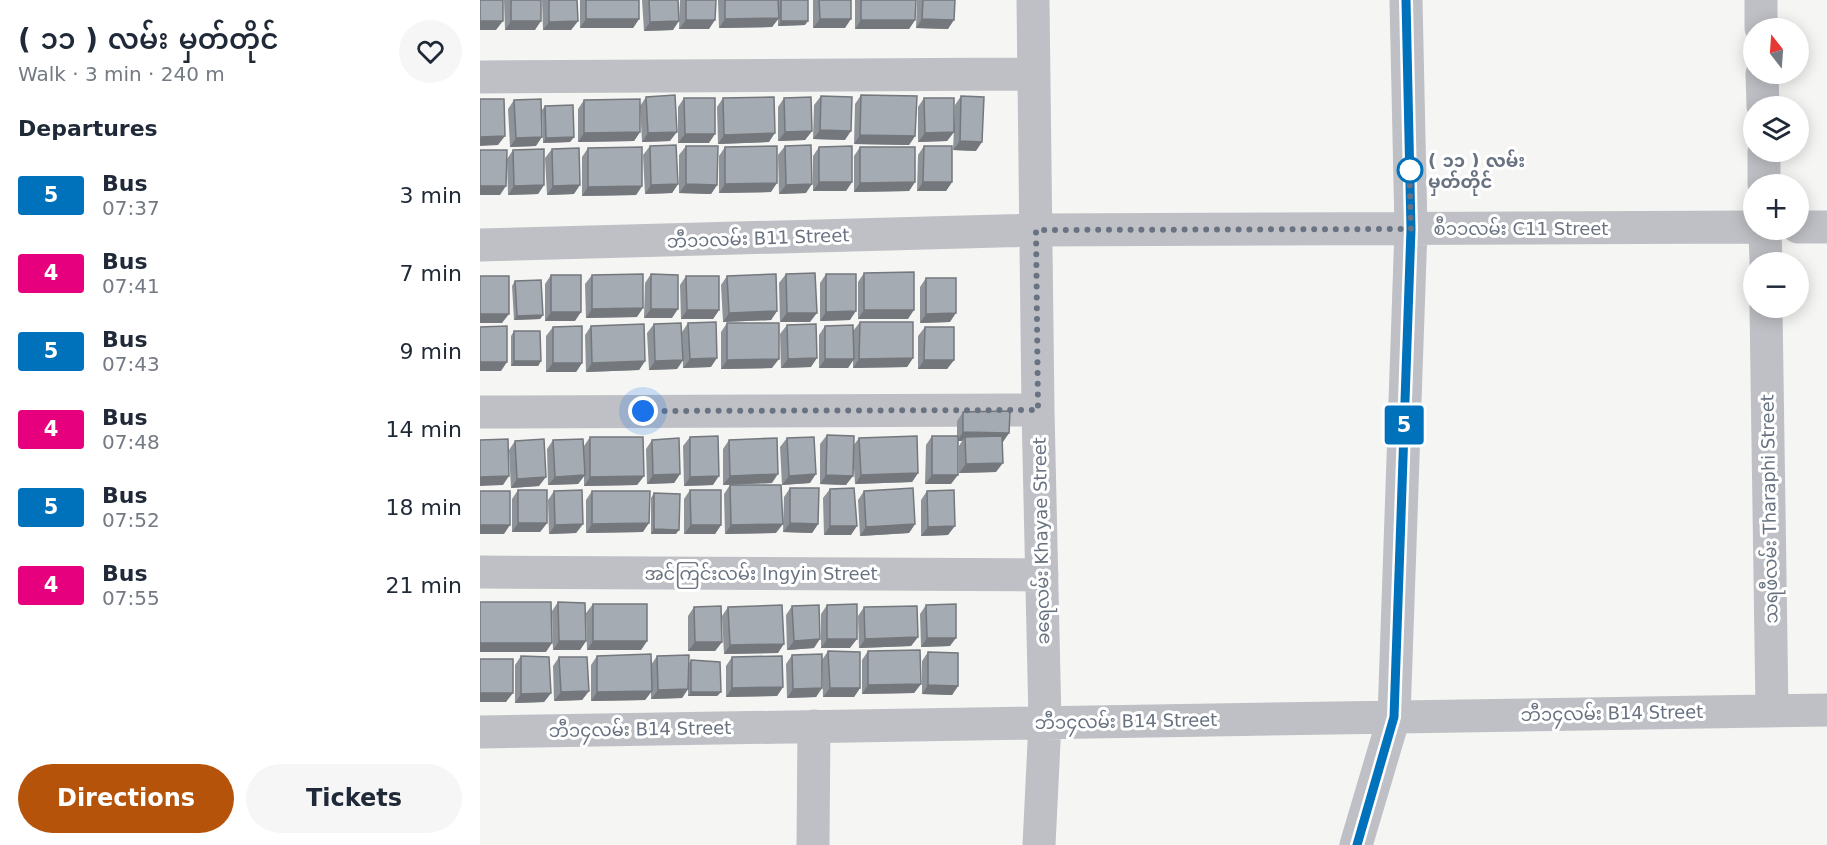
<!DOCTYPE html>
<meta charset="utf-8">
<style>
:root{--surface:#fff;--page:#f6f6f7;--text:#1f2937;--muted:#747a83;--accent:#b45309}
body{margin:0;font-family:"DejaVu Sans","Noto Sans Myanmar",sans-serif;background:var(--page);color:var(--text);height:100vh;display:flex;flex-direction:column;font-size:22px;white-space:nowrap}
*{box-sizing:border-box;margin:0}
p{font-size:20px;color:var(--muted)}
.icon{flex:none;width:33px;height:33px;fill:none;stroke:currentColor;stroke-width:2;stroke-linecap:round;stroke-linejoin:round}
.map{position:relative;flex:1;overflow:hidden}
.side{display:flex;flex-direction:column;background:var(--surface);width:480px}
.side>*{flex:none}
.badge{padding:0 12px;border-radius:4px;font-size:21px;line-height:39px}
.needle{width:39px;rotate:343deg}
.buttons{position:absolute;left:1263px;top:18px;display:grid;gap:12px}
.buttons a{display:grid;place-items:center;width:66px;height:66px;border-radius:50%;background:var(--surface);box-shadow:0 3px 15px #0003;font-size:30px}
.you{position:absolute;width:30px;height:30px;margin:-15px;border:4px solid #fff;border-radius:50%;background:#1a73e8;box-shadow:0 0 0 9px #1a73e833}
.map>.badge{position:absolute;translate:-50% -50%;box-shadow:0 0 0 3px #fff}
h2{padding:0 18px;font-size:22px;line-height:54px}
.round{display:grid;place-items:center;flex:none;width:63px;height:63px;border-radius:32px;background:var(--page)}
.head{display:flex;align-items:center;justify-content:space-between;height:102px;padding:0 18px}
h1{font-size:28px;font-weight:600;line-height:45px}
.primary-button{display:flex;gap:12px;margin-top:auto;padding:12px 18px}
.primary-button a{flex:1;height:69px;border-radius:36px;background:var(--accent);color:#fff;font-size:24px;font-weight:600;line-height:69px;text-align:center}
.primary-button a+a{background:var(--page);color:var(--text)}
ul{padding:0;list-style:none}
li{display:flex;align-items:center;gap:18px;height:78px;padding:0 18px}
li div{flex:1}
li b{display:block;font-size:22px}
li em{font-style:normal}
li .badge{min-width:66px;font-weight:700;text-align:center}
main{display:flex;flex:1;min-height:0}
.map>svg:first-child{display:block}
</style>
<main>
<section class="side">
<div class="head"><div><h1>( ၁၁ ) လမ်း မှတ်တိုင်</h1><p>Walk · 3 min · 240 m</p></div><a class="round"><svg class="icon" aria-label="heart" viewBox="0 0 24 24"><path d="M12 20l-8-8c-3-5 5-10 8-4 3-6 11-1 8 4z"/></svg></a></div>
<h2>Departures</h2>
<ul>
<li><span class="badge" style="background:#0072bc;color:#fff">5</span><div><b>Bus</b><p>07:37</p></div><em>3 min</em></li>
<li><span class="badge" style="background:#e6007e;color:#fff">4</span><div><b>Bus</b><p>07:41</p></div><em>7 min</em></li>
<li><span class="badge" style="background:#0072bc;color:#fff">5</span><div><b>Bus</b><p>07:43</p></div><em>9 min</em></li>
<li><span class="badge" style="background:#e6007e;color:#fff">4</span><div><b>Bus</b><p>07:48</p></div><em>14 min</em></li>
<li><span class="badge" style="background:#0072bc;color:#fff">5</span><div><b>Bus</b><p>07:52</p></div><em>18 min</em></li>
<li><span class="badge" style="background:#e6007e;color:#fff">4</span><div><b>Bus</b><p>07:55</p></div><em>21 min</em></li>
</ul>
<div class="primary-button"><a>Directions</a><a>Tickets</a></div>
</section>
<div class="map">
<svg width="1347" height="845" viewBox="0 0 1347 845">
<rect width="100%" height="100%" fill="#f5f6f3"/>
<g fill="none" stroke-linecap="round" stroke-linejoin="round">
<path stroke="#bec0c5" stroke-width="33" d="M553,0L558,410L565,722L559,845
M1281,0V28
M1282,74L1283,106
M0,77L554,74
M1284,152V184
M1318,227H1347
M1285,230L1286,262
M0,245L556,230L1274,227
M1286,308L1292,710
M0,412L558,410
M0,572L562,575
M0,732L1347,710
M333,845L334,726
M876,845L914,717L931,229L926,0"/>
</g>
<path fill="#8e9399" d="M24,0H61L55,30H25Z
M62,0H97L98,21L91,30H63Z
M100,0H159V19L153,28H100Z
M162,0H198L193,30L164,31Z
M200,0H236L229,29H199Z
M238,0H328L325,25L298,26V19L292,27L239,28Z
M333,0H371L365,28H333Z
M375,0H436L435,20L429,29H375Z
M437,0H475L468,29L436,28Z
M381,95L435,136L429,145L374,144L375,104Z
M341,96L365,140L333,139L334,105Z
M481,96L496,151L473,150L475,105Z
M166,97L190,141L162,142L160,106Z
M204,98L229,143H198V107Z
M243,98L289,142L238,144L237,107Z
M304,98L332,131L325,140L298,141V107Z
M444,98L474,132L467,141L438,142V107Z
M34,100L56,146L30,147L28,109Z
M104,100L160,132L154,141L98,142V109Z
M65,106L94,137L90,142L63,143L62,110Z
M170,146L198,184L192,193L165,194L163,155Z
M206,146L237,185L231,194L199,193V155Z
M305,146L326,193L299,194L298,155Z
M444,146L472,182L466,191H437L438,155Z
M245,147L291,192L239,193V156Z
M339,147L372,182L366,191H333V156Z
M380,147L435,182L429,191L374,192V156Z
M108,148L162,186L156,195L102,196V157Z
M72,149L94,194L67,195L65,158Z
M33,150L64,185L58,194L28,195L27,159Z
M384,273L428,319H378V282Z
M171,274L192,318H164L165,283Z
M306,274L330,322H300L299,283Z
M346,274L370,320L340,321V283Z
M71,275L95,321H65V284Z
M112,275L157,317L106,318L105,284Z
M206,276L239,310L233,319H201L200,285Z
M247,276L297,311L291,320L243,322L241,285Z
M446,278L470,322L440,323V287Z
M35,281L63,315L60,319L34,320L32,286Z
M380,322L433,358L427,367L373,368V360L368,368H339V335L345,326L373,331Z
M208,323L231,367L203,368L202,332Z
M247,323L292,368L241,369V332Z
M174,324L203,360L197,369L169,370L167,333Z
M307,325L331,367L301,368L300,334Z
M111,326L165,361L159,370L106,372L105,335Z
M73,327L102,363L96,372H66V336Z
M445,327L474,360L467,369H438V336Z
M34,331L61,361L58,366H31V336Z
M483,412L529,433L522,442L516,472L479,473V446L482,441H478L471,484H445L446,445L452,436H477V421Z
M347,435L373,446L379,438L438,473L432,482L375,484L373,454L366,485L340,484V444Z
M110,437L164,476L157,485L104,486V476L98,484L68,485L67,449L73,440L104,446Z
M210,437L233,485L204,486L203,446Z
M307,438L330,483L302,485L300,447Z
M172,440L200,474L194,483L167,484L166,449Z
M249,440L292,483L243,485V449Z
M35,441L59,486L31,488L29,450Z
M250,485L296,533L245,534L244,494Z
M310,488L338,524L332,533L303,532L304,497Z
M350,489L371,535H344L343,498Z
M38,490L67,523L60,532H32V499Z
M210,490L241,525L235,534H204V499Z
M74,491L103,524L96,533L69,534L68,500Z
M112,491L163,532L106,533V500Z
M384,491L435,524L429,533L380,536L378,500Z
M447,491L468,535L441,536V500Z
M174,493L196,534H171V498Z
M78,602L106,641L100,650H73L72,611Z
M113,604L167,641L161,650H107L106,613Z
M347,605L370,648H341V614Z
M446,605L470,646L441,647L440,614Z
M312,606L334,648L307,650L306,615Z
M214,607L242,642L235,651H208V616Z
M248,607L298,653L244,654L242,616Z
M384,607L438,637L431,646L379,648L378,616Z
M348,651L380,688L374,697H343L342,660Z
M388,651L441,684L434,693L382,694V660Z
M448,652L478,686L472,695L442,694V661Z
M312,655L342,688L336,697L307,698L306,664Z
M41,656L71,693L64,702L35,703V665Z
M117,656L171,665L177,656L208,665L211,660L241,692L237,696H208V689L202,698L171,699V692L165,700L111,701V665Z
M79,657L109,691L102,700L74,701L73,666Z
M252,657L303,687L297,696L246,697V666Z"/>
<path fill="#74787d" d="M299,18L292,27L239,28L245,19Z
M106,19H159L153,28H100Z
M340,19H371L365,28H333Z
M442,19L474,20L468,29L436,28Z
M206,20H235L229,29H199Z
M381,20H435L429,29H375Z
M0,21H23L16,30H0Z
M31,21H61L55,30H25Z
M98,21L91,30H63L69,22Z
M199,21L193,30L164,31L170,22Z
M301,21H328L325,25L298,26Z
M340,130L371,131L365,140L333,139Z
M332,131L325,140L298,141L305,132Z
M160,132L154,141L98,142L104,133Z
M197,132L190,141L162,142L168,133Z
M474,132L467,141L438,142L445,133Z
M295,133L289,142L238,144L244,135Z
M205,134H235L229,143H198Z
M380,135L435,136L429,145L374,144Z
M25,136L18,145L0,146V137Z
M62,137L56,146L30,147L36,138Z
M94,137L90,142L63,143L66,138Z
M480,141L502,142L496,151L473,150Z
M339,182H372L366,191H333Z
M435,182L429,191L374,192L380,183Z
M443,182H472L466,191H437Z
M297,183L291,192L239,193L245,184Z
M198,184L192,193L165,194L171,185Z
M206,184L237,185L231,194L199,193Z
M332,184L326,193L299,194L306,185Z
M64,185L58,194L28,195L34,186Z
M100,185L94,194L67,195L73,186Z
M0,186H26L20,195H0Z
M162,186L156,195L102,196L108,187Z
M163,308L157,317L106,318L112,309Z
M171,309H198L192,318H164Z
M207,310H239L233,319H201Z
M384,310H434L428,319H378Z
M297,311L291,320L243,322L249,313Z
M376,311L370,320L340,321L346,312Z
M71,312H101L95,321H65Z
M307,313H337L330,322H300Z
M476,313L470,322L440,323L446,314Z
M0,314H29L22,323H0Z
M63,315L60,319L34,320L37,316Z
M237,358L231,367L203,368L210,359Z
M337,358L331,367L301,368L308,359Z
M433,358L427,367L373,368L379,359Z
M299,359L292,368L241,369L247,360Z
M345,359H374L368,368H339Z
M203,360L197,369L169,370L175,361Z
M444,360H474L467,369H438Z
M34,361H61L58,366H31Z
M165,361L159,370L106,372L112,363Z
M0,362H27L21,371H0Z
M73,363H102L96,372H66Z
M483,432L529,433L523,442L485,441V437L482,441H477Z
M523,463L516,472L479,473L486,464Z
M438,473L432,482L375,484L381,475Z
M200,474L194,483L167,484L173,475Z
M298,474L292,483L243,485L250,476Z
M336,474L330,483L302,485L309,476Z
M105,475L98,484L68,485L75,477Z
M346,475L373,476L366,485L340,484Z
M452,475H478L471,484H445Z
M29,476L23,485L0,486V477Z
M164,476L157,485L104,486L110,477Z
M239,476L233,485L204,486L210,477Z
M66,477L59,486L31,488L37,479Z
M38,523H67L60,532H32Z
M169,523L163,532L106,533L112,524Z
M310,523L338,524L332,533L303,532Z
M103,524L96,533L69,534L75,525Z
M303,524L296,533L245,534L251,525Z
M435,524L429,533L380,536L386,527Z
M0,525H30L24,534H0Z
M211,525H241L235,534H204Z
M350,526H377L371,535H344Z
M475,526L468,535L441,536L448,527Z
M174,529L199,530L196,534H171Z
M438,637L431,646L379,648L385,639Z
M447,638H476L470,646L441,647Z
M340,639L334,648L307,650L314,641Z
M347,639H377L370,648H341Z
M79,641H106L100,650H73Z
M113,641H167L161,650H107Z
M215,642H242L235,651H208Z
M0,643H72L66,652H0Z
M304,644L298,653L244,654L250,645Z
M441,684L434,693L382,694L388,685Z
M448,685L478,686L472,695L442,694Z
M303,687L297,696L246,697L252,688Z
M342,688L336,697L307,698L313,689Z
M350,688H380L374,697H343Z
M208,689L202,698L171,699L178,690Z
M109,691L102,700L74,701L81,692Z
M172,691L165,700L111,701L117,692Z
M211,692H241L237,696H208Z
M0,693H33L26,702H0Z
M71,693L64,702L35,703L41,694Z"/>
<path fill="#a5abb2" stroke="#74787d" stroke-width="1.5" d="M0,0H23V21H0Z
M31,0H61V21H31Z
M69,0H97L98,21L69,22Z
M106,0H159V19H106Z
M169,0H198L199,21L170,22Z
M206,0H236L235,20H206Z
M245,0H298L299,18L245,19Z
M301,0H328V21H301Z
M339,0H371V19H340Z
M381,0H436L435,20H381Z
M443,0H475L474,20L442,19Z
M195,95L197,132L168,133L166,97Z
M381,95L437,96L435,136L380,135Z
M341,96L372,97L371,131L340,130Z
M481,96L504,97L502,142L480,141Z
M294,97L295,133L244,135L243,98Z
M331,97L332,131L305,132L304,98Z
M204,98H235V134H205Z
M444,98H474V132L445,133Z
M0,99H24L25,136L0,137Z
M61,99L62,137L36,138L34,100Z
M160,99V132L104,133V100Z
M93,105L94,137L66,138L65,106Z
M196,145L198,184L171,185L170,146Z
M331,145L332,184L306,185L305,146Z
M206,146H238L237,185L206,184Z
M297,146V183L245,184V147Z
M372,146V182H339V147Z
M444,146H472V182H443Z
M162,147V186L108,187V148Z
M380,147H435V182L380,183Z
M99,148L100,185L73,186L72,149Z
M64,149V185L34,186L33,150Z
M0,150H27L26,186H0Z
M434,272V310H384V273Z
M335,273L337,313H307L306,274Z
M163,274V308L112,309V275Z
M171,274L198,275V309H171Z
M296,274L297,311L249,313L247,276Z
M346,274H376V311L346,312Z
M71,275H101V312H71Z
M0,276H29V314H0Z
M206,276H239V310H207Z
M446,278H476V313L446,314Z
M61,280L63,315L37,316L35,281Z
M236,322L237,358L210,359L208,323Z
M380,322H433V358L379,359Z
M201,323L203,360L175,361L174,324Z
M247,323H299V359L247,360Z
M164,324L165,361L112,363L111,326Z
M336,324L337,358L308,359L307,325Z
M373,325L374,359H345V326Z
M27,326V362H0V327Z
M102,326V363H73V327Z
M445,327H474V360H444Z
M34,331H60L61,361H34Z
M530,411L529,433L483,432V412Z
M347,435L374,436L373,476L346,475Z
M238,436L239,476L210,477V437Z
M437,436L438,473L381,475L379,438Z
M452,436H478V475H452Z
M522,436L523,463L486,464L485,437Z
M110,437H163L164,476L110,477Z
M334,437L336,474L309,476L307,438Z
M199,438L200,474L173,475L172,440Z
M297,438L298,474L250,476L249,440Z
M28,439L29,476L0,477V440Z
M64,439L66,477L37,479L35,441Z
M103,439L105,475L75,477L73,440Z
M250,485H301L303,524L251,525Z
M310,488H339L338,524L310,523Z
M374,488L377,526H350V489Z
M433,488L435,524L386,527L384,491Z
M38,490H67V523H38Z
M102,490L103,524L75,525L74,491Z
M210,490H241V525H211Z
M474,490L475,526L448,527L447,491Z
M0,491H30V525H0Z
M112,491H170L169,523L112,524Z
M174,493L200,494L199,530L174,529Z
M0,602H71L72,643H0Z
M78,602L105,603L106,641H79Z
M113,604H167V641H113Z
M377,604V639H347V605Z
M476,604V638H447L446,605Z
M302,605L304,644L250,645L248,607Z
M339,605L340,639L314,641L312,606Z
M241,606L242,642H215L214,607Z
M437,606L438,637L385,639L384,607Z
M440,650L441,684L388,685V651Z
M348,651L380,652V688H350Z
M448,652L478,653V686L448,685Z
M171,654L172,691L117,692V656Z
M342,654V688L313,689L312,655Z
M209,655L208,689L178,690L177,656Z
M41,656L69,657L71,693L41,694Z
M302,656L303,687L252,688V657Z
M79,657H107L109,691L81,692Z
M0,659H33V693H0Z
M211,660L240,662L241,692H211Z"/>
<g fill="none" stroke-linecap="round" stroke-linejoin="round">
<defs>
<path id="line" d="M877,845L914,717L931,229L926,0"/>
</defs>
<use href="#line" stroke="#fff" stroke-width="14"/>
<use href="#line" stroke="#0072bc" stroke-width="9"/>
<path stroke="#687281" stroke-width="6" stroke-dasharray="0 10.8" d="M163,411L558,410L556,230L931,229L929,160L930,170"/>
</g>
<circle fill="#fff" stroke="#0072bc" stroke-width="3" cx="930" cy="170" r="12"/>
<g text-anchor="middle" dominant-baseline="central" stroke-width="6" stroke-linejoin="round" paint-order="stroke">
<g font-size="18" font-weight="bold" fill="#687281" stroke="#fff" text-anchor="start">
<text x="948" y="160">( ၁၁ ) လမ်း<tspan x="948" dy="21">မှတ်တိုင်</tspan></text>
</g>
<g font-size="18" fill="#687281" stroke="#fff">
<text x="1041" y="228">စီ၁၁လမ်း C11 Street</text>
<text transform="translate(278 238) rotate(-2)">ဘီ၁၁လမ်း B11 Street</text>
<text transform="translate(1289 509) rotate(-91)">သရဖီလမ်း Tharaphi Street</text>
<text transform="translate(561 541) rotate(-91)">ခရေလမ်း Khayae Street</text>
<text x="281" y="573">အင်ကြင်းလမ်း Ingyin Street</text>
<text transform="translate(1132 713) rotate(-1)">ဘီ၁၄လမ်း B14 Street</text>
<text transform="translate(646 721) rotate(-1)">ဘီ၁၄လမ်း B14 Street</text>
<text transform="translate(160 729) rotate(-1)">ဘီ၁၄လမ်း B14 Street</text>
</g>
</g>
</svg>
<div class="buttons">
<a><svg class="needle" viewBox="-14 -14 28 28"><path d="M0-13l5 13h-10z" fill="#e53935"/><path d="M0 13l5-13h-10z" fill="#747a83"/></svg></a>
<a><svg class="icon" aria-label="layers" viewBox="0 0 24 24"><path d="M12 4l9 5-9 5-9-5zM3 14l9 5 9-5"/></svg></a>
<a>+</a>
<a>−</a>
</div>
<div class="you" style="left:163px;top:411px"></div>
<b class="badge" style="left:924px;top:425px;background:#0072bc;color:#fff">5</b>
</div>
</main>
